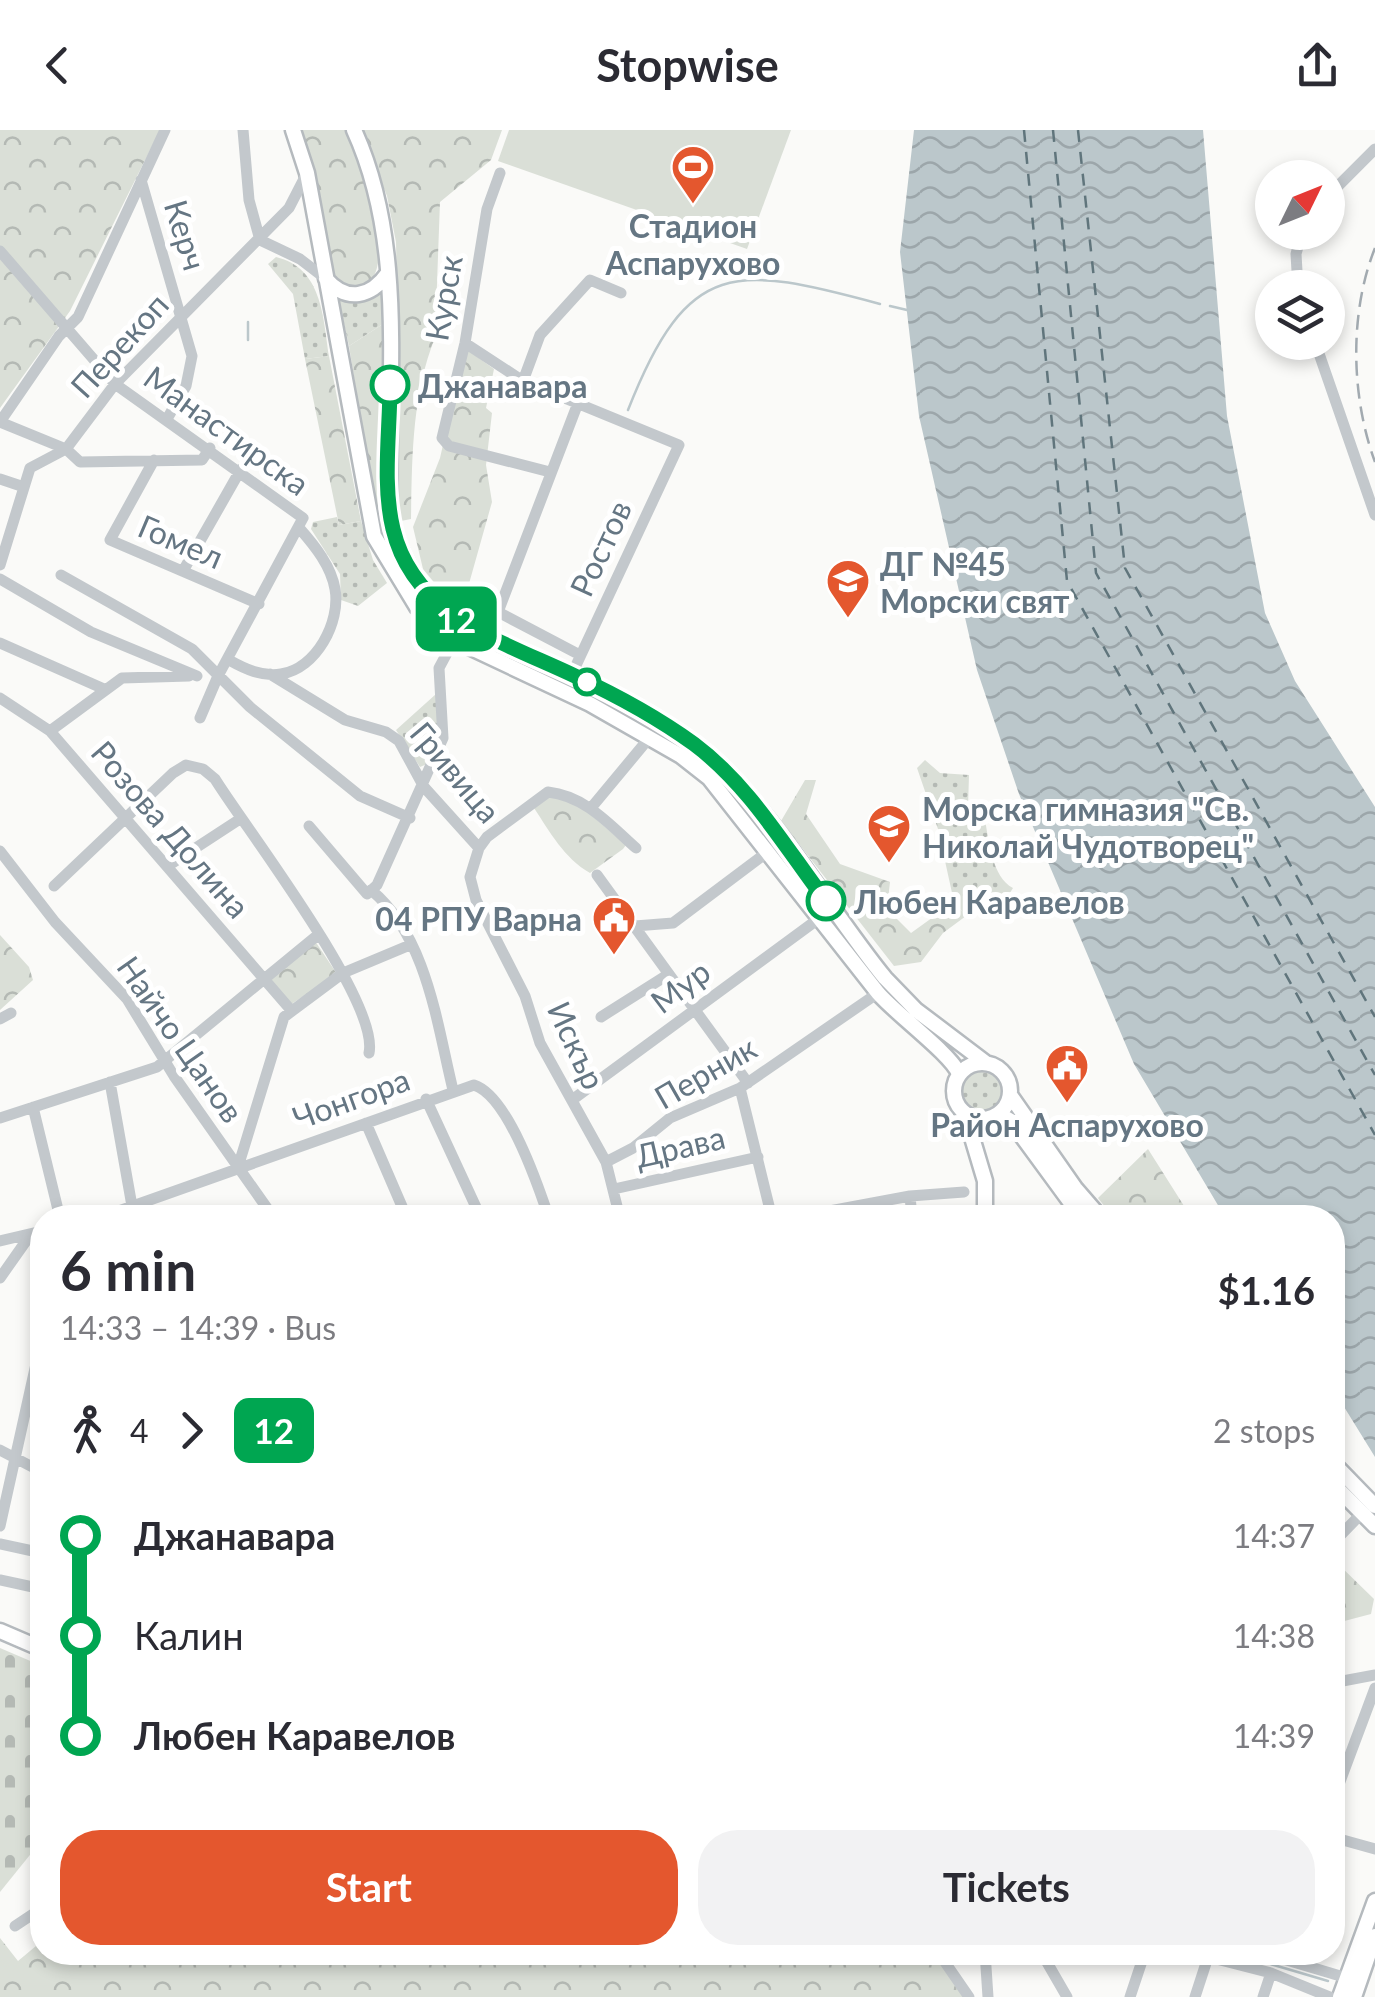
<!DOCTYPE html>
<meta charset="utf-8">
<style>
:root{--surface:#fff;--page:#f2f2f3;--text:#2b2b33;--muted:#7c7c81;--accent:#e4572e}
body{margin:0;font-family:Lato,sans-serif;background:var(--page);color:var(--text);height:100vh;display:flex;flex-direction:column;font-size:38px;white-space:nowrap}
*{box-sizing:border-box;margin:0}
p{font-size:32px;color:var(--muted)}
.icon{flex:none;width:55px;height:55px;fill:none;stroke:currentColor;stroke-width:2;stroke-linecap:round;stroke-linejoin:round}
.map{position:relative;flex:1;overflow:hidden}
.sheet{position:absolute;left:30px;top:1075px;width:1315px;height:760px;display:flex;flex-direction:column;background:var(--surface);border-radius:40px;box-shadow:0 5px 15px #0003}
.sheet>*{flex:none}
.badge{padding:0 20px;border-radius:15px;font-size:35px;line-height:65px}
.needle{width:65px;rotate:47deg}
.tools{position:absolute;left:1255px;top:30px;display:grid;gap:20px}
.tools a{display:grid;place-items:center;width:90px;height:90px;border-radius:50%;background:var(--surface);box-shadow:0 5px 15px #0003;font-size:50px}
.map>.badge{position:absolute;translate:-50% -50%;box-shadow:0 0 0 5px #fff}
.legs{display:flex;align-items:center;gap:15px;height:110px;padding:0 30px;font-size:32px}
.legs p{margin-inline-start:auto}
.overview{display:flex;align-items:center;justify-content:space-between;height:170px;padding:0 30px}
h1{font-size:55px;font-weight:700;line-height:75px}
.action{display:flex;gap:20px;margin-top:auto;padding:20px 30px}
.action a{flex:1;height:115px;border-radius:40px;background:var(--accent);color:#fff;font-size:40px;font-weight:700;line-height:115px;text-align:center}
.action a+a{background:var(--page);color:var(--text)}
ul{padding:0 30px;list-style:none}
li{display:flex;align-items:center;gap:35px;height:100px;font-size:38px}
li i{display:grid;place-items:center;width:15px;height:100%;margin:0 12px;background:currentColor}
li i::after{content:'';width:25px;height:25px;margin:-12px;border:8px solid;border-radius:50%;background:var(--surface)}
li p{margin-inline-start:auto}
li:first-child i{background:linear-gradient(#0000 50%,currentColor 0)}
li:last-child i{background:linear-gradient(currentColor 50%,#0000 0)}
header{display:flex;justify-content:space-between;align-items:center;height:130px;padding:0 30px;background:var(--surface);font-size:45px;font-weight:700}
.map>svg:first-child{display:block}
</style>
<header><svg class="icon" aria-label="back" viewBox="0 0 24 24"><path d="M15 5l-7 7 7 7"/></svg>Stopwise<svg class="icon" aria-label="share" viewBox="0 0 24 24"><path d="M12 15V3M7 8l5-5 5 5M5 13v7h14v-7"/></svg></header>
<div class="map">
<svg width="1375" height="1867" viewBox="0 0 1375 1867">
<defs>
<pattern id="grass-dots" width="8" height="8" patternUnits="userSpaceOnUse" patternTransform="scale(2.5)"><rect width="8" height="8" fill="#dadfd7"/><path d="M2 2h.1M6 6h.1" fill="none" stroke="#b4b9b4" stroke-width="1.8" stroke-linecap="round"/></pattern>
<pattern id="forest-crowns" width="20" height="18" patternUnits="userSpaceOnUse" patternTransform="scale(2.5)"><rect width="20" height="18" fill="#dadfd7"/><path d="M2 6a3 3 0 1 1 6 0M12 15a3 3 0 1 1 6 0" fill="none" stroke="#b4b9b4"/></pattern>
<pattern id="cemetery-stones" width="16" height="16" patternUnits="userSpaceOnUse" patternTransform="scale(2.5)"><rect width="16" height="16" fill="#dadfd7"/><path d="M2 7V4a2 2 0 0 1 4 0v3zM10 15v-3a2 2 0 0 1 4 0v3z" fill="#b4b9b4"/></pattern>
<pattern id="water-waves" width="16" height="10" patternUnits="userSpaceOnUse" patternTransform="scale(2.5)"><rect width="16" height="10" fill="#bbc7cb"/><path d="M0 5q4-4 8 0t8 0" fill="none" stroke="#9ca6aa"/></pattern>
</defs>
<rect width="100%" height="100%" fill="#fafaf8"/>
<path fill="url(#grass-dots)" d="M276,127C322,138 323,186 329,226L305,229L293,164L268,134Z
M382,161L383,194L349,216L338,166L360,171Z
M337,387L339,395L361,391L373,430L387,453L358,476L341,470L340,444L311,399L313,392Z
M436,564L438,605L427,634L420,637L396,600Z
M925,630L940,643L969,645L968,677L985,690C989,711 992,747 1013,758L1008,766L966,786L954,772L938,699L917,638Z
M960 961a22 22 0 1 1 44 0a22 22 0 1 1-44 0Z"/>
<path fill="url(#forest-crowns)" d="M0,0H160L70,181L0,278Z
M301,0H346C363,39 398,122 367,157H348L335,148Z
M361,0H502L491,30L440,72L435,208C412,264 412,328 411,389L401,391L395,336L399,277L396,112L387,66Z
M383,194L385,378L375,379L349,216Z
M465,218L494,239L486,278L492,283L486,335L492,372L463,475L447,468L423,439L413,397L440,328Z
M329,226L361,391L339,395L305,229Z
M805,650H816L806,684L840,734L890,752L887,779L911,803L954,772L966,786L943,803L921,832L894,836L781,691Z
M550,666L577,673L626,715L623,719L590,743C564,728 550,702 534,678Z
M0,805L29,837L33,850L0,880Z
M315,811L337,844L290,875L270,848Z
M1148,1019L1191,1087H1113L1098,1068Z
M1332,1428L1374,1469L1371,1484L1333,1494Z
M0,1808L18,1831L42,1811V1822L933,1823L965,1867H0Z"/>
<path fill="url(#cemetery-stones)" d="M0,1518L42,1536V1710L0,1762Z"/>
<path fill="#dadfd7" d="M509,0H791L747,119L498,31Z"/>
<path fill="url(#water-waves)" d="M914,0H1203L1227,286L1265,483L1295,551L1375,677V1327L1333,1259L1332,1088L1225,1087L1134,934L1019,664L977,540L919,286L900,122Z"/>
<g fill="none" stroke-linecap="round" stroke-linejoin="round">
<path stroke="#bbc7cb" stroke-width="2.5" d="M890,176L907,180
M248,210V192
M628,280C688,127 735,135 880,174
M1230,1822L1328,1851"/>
<path stroke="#60757c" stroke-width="2.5" stroke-dasharray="12 10" stroke-linecap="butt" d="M1024,0L1067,451L1375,1005
M1053,0L1096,443L1375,945
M1078,0L1125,438L1375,887"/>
<defs>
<path id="major" d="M293,0L307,43L374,406L417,477L454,510L590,574L681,626L709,648L878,863C896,884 952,925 959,944
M354,0C408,118 386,257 390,383C408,485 493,507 574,545C614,564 656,587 692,613C768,668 825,775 885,848L916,880L986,933
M326,149C347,173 371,167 388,143
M954 961a28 28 0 1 1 56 0a28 28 0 1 1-56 0Z
M1010,965L1075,1058L1101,1088
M965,984L985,1051V1088
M999,984L1011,991L1082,1088
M1332,1332L1375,1376
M1332,1353L1375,1396
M0,1501L42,1519
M1340,1867L1375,1771
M1354,1867L1375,1806"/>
</defs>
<use href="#major" stroke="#b5babe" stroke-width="19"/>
<path stroke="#c3c8cc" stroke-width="11" d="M243,0L249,70L260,110
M500,43L487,79L465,213L442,308L449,316L550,342
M141,50L192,226L186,256L167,289
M1328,66L1375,19
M260,110L300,129L326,149
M0,121L115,254L303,388L218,546L200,588
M1298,158L1296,124L1302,102
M1315,212L1375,385
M465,213L523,251L679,315L572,544
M523,251L540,205L590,150L621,163
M578,273L498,482L580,525
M0,292L59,206L78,187L165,0
M0,292L66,319L80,332L202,330L210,318
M154,330L110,410L259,474
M0,349L24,357
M0,435L30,338L66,319L115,254L289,78L307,43
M183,441L241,339
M61,445L192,519L250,577L360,666L410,688
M0,449L91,502L197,546
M0,513L104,559
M229,530C245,539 262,547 281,544C316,539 341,492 335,459C331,436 315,416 300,399
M270,544L345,590L386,602L399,611L424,657L479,718L487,707L548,662C585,666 609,694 636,718
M0,568L50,601L290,879
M50,601L122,548L189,546
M591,678L650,607
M309,696L367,764L377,755L443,608L439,538L454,510
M479,718L470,747L476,770L525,866L540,913L606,1032L620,1088
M0,721L55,792L127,869L174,946L274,1088
M168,736L240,689
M597,745L748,953
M54,756L173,643L186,635L203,639L215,649C246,699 380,872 369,923
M371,760C427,806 437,895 453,960
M635,796L673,793L770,720
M601,887L669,844
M0,889L11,883
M110,952L132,1076
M740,958L772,1088
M426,969L481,1088
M572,970L821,787
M33,977L60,1088
M0,988L157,937L319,804
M366,993L407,1088
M606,1032L633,1018L670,988L740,958L878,863
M238,1037L284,887L343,843L410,815
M614,1059L758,1027
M910,1066L912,1088
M99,1088L474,955C508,966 538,1055 549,1088
M792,1088L910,1066L964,1062
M0,1111L42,1101
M0,1148L31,1104
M0,1320L42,1342
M0,1396L42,1207
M0,1414L42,1423
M1332,1414L1362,1383
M0,1450L42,1459
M1332,1553L1375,1545
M1332,1673L1375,1558
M1332,1707L1375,1719
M15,1796L42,1778
M938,1822L969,1867
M985,1822L988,1867
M1041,1822L1067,1867
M1189,1822L1271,1843L1330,1867
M1260,1822L1347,1848
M1130,1867L1145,1822
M1195,1867L1208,1827
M1263,1867L1271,1843"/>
<use href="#major" stroke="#fff" stroke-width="14"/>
<path stroke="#a2aab0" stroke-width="2.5" stroke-dasharray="15 8" stroke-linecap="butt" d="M1375,118C1349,183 1351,267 1375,332"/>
</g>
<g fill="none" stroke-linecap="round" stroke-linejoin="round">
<defs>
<path id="line-1" d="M390,255C390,301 382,354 393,399C414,487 504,512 575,546C616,565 658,588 694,614C749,655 785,717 826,771"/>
</defs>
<use href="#line-1" stroke="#fff" stroke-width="22"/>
<use href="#line-1" stroke="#00a651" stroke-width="15"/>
</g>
<defs>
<symbol id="stadium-pin" viewBox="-11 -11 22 30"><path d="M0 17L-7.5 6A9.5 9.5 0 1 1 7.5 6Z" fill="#e4572e" stroke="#fff"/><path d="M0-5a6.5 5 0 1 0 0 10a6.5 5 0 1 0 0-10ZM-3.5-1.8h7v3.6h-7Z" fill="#fff"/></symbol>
<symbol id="school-pin" viewBox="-11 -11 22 30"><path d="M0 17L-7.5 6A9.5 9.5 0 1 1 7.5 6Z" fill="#e4572e" stroke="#fff"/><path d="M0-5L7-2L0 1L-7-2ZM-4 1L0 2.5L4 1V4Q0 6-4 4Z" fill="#fff"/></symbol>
<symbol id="university-pin" viewBox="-11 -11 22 30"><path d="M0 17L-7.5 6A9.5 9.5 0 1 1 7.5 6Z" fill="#e4572e" stroke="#fff"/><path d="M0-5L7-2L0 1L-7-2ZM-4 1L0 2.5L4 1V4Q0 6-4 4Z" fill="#fff"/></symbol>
<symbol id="civic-pin" viewBox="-11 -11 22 30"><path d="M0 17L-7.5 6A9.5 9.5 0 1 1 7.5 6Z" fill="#e4572e" stroke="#fff"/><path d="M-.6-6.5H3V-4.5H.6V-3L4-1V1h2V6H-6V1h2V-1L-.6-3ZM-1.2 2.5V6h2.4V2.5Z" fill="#fff"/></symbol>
</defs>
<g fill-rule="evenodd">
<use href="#stadium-pin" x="668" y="12" width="50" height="68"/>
<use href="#school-pin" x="823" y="426" width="50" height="68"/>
<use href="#university-pin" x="864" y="671" width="50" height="68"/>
<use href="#civic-pin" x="589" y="763" width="50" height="68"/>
<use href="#civic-pin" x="1042" y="911" width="50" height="68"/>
</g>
<g fill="#fff" stroke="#00a651" stroke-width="5">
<circle cx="390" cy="255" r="18"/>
<circle cx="587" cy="552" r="12"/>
<circle cx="826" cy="771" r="18"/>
</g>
<g text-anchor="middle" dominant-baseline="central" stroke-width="10" stroke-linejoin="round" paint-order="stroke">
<g font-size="32" font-weight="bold" fill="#657683" stroke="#fff">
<text x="693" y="95">Стадион<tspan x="693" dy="37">Аспарухово</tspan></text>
<text x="880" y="433" text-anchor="start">ДГ №45<tspan x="880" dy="37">Морски свят</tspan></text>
<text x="922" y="678" text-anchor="start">Морска гимназия "Св.<tspan x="922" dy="37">Николай Чудотворец"</tspan></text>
<text x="582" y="788" text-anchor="end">04 РПУ Варна</text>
<text x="1067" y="994">Район Аспарухово</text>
</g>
<g font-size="32" fill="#657683" stroke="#fff">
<text transform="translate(186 105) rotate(73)">Керч</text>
<text transform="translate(443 168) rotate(-80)">Курск</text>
<text transform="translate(119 215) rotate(-48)">Перекоп</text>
<text transform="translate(227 300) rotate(36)">Манастирска</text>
<text transform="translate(181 411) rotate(23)">Гомел</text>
<text transform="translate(600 418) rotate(-65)">Ростов</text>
<text transform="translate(456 642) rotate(50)">Гривица</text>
<text transform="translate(171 699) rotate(49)">Розова Долина</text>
<text transform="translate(680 856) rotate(-37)">Мур</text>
<text transform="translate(181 909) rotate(55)">Найчо Цанов</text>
<text transform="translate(577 915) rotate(65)">Искър</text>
<text transform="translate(705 942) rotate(-30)">Перник</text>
<text transform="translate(351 968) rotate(-20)">Чонгора</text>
<text transform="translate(680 1016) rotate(-13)">Драва</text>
</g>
<g font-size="32" font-weight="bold" fill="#657683" stroke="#fff" text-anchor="start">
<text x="418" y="255">Джанавара</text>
<text x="854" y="771">Любен Каравелов</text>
</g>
</g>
</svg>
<div class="tools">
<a><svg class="needle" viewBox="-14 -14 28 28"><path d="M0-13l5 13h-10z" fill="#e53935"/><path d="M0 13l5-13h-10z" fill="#7c7c81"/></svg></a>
<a><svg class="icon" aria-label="layers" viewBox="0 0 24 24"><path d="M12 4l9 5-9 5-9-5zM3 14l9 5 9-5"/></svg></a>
</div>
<b class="badge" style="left:456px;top:489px;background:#00a651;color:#fff">12</b>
<section class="sheet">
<div class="overview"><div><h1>6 min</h1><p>14:33 – 14:39 · Bus</p></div><b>$1.16</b></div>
<div class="legs"><svg class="icon" aria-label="walk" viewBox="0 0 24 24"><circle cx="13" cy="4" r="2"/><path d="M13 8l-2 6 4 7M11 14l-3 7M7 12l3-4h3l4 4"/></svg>4<svg class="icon" aria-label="forward" viewBox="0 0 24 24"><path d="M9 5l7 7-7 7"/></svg><b class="badge" style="background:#00a651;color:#fff">12</b><p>2 stops</p></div>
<ul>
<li><i style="color:#00a651"></i><b>Джанавара</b><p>14:37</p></li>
<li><i style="color:#00a651"></i><span>Калин</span><p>14:38</p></li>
<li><i style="color:#00a651"></i><b>Любен Каравелов</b><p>14:39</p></li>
</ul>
<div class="action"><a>Start</a><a>Tickets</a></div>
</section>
</div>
